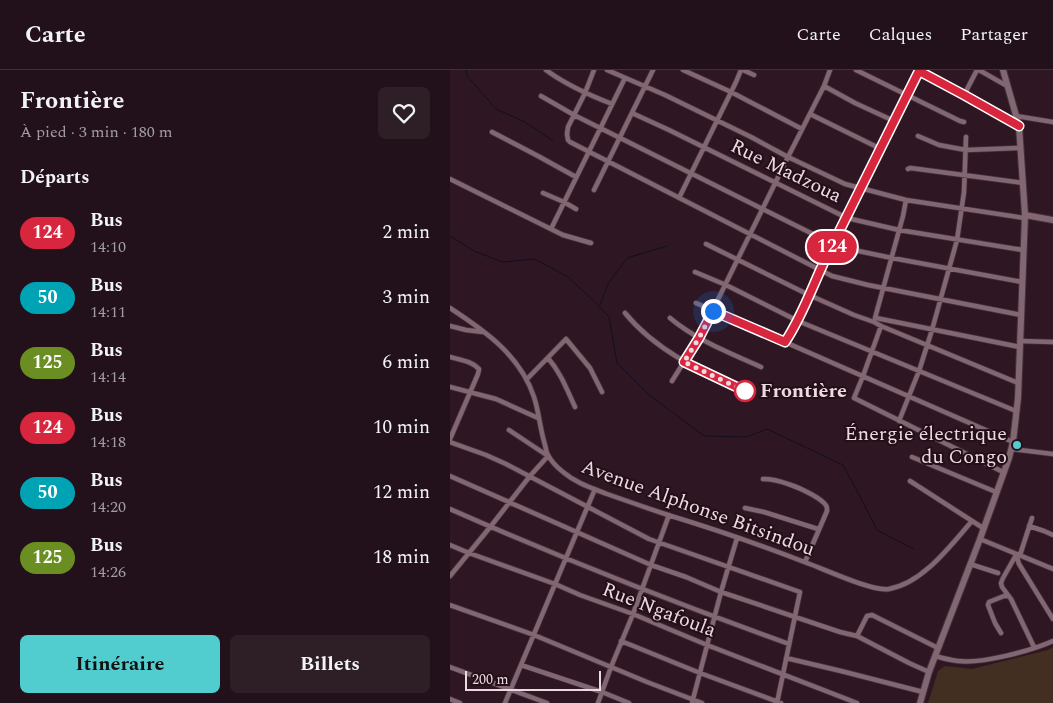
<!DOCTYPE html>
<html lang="fr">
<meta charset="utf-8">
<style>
:root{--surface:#22111a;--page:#2e1f27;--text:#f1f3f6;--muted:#a29da2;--line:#3f3139;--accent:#52cdcf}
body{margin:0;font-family:Spectral,serif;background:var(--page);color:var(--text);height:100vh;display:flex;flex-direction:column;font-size:19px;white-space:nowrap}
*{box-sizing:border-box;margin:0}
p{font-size:16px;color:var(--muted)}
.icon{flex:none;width:28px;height:28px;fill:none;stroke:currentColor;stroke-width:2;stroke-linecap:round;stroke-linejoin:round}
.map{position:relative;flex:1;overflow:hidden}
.side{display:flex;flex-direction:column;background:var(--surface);width:450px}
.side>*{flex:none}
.badge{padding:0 10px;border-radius:16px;font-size:18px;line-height:32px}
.scale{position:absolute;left:15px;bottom:12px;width:136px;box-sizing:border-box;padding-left:5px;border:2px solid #ebdae1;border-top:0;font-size:14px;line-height:18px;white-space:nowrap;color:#ebdae1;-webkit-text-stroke:4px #240e18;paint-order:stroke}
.you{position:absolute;width:25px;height:25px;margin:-12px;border:4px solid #fff;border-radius:50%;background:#1a73e8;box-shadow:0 0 0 8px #1a73e833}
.map>.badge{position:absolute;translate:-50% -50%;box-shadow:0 0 0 2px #fff}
h2{padding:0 20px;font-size:19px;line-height:45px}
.round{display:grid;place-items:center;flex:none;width:52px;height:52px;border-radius:8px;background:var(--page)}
.summary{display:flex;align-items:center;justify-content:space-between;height:85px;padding:0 20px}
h1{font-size:24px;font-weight:700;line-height:38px}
.action{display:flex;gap:10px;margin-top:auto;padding:10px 20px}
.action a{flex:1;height:58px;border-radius:8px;background:var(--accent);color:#111;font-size:20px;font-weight:700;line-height:58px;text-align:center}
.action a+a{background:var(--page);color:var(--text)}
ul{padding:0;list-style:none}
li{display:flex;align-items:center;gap:15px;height:65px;padding:0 20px}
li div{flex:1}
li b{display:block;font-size:19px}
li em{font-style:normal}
li .badge{min-width:55px;font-weight:700;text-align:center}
header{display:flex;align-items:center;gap:30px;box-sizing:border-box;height:70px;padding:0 25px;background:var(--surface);border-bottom:1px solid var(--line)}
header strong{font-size:24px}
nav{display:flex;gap:28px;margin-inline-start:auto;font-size:18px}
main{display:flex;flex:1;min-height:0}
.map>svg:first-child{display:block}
</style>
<header>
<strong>Carte</strong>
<nav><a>Carte</a><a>Calques</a><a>Partager</a></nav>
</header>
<main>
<section class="side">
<div class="summary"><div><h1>Frontière</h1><p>À pied · 3 min · 180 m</p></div><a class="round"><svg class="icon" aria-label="heart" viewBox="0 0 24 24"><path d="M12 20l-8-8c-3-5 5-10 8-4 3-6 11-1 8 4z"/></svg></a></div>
<h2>Départs</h2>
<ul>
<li><span class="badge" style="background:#d7263d;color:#fff">124</span><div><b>Bus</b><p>14:10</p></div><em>2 min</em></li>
<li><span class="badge" style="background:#00a3b4;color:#fff">50</span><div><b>Bus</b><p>14:11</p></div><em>3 min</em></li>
<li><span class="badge" style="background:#6b8e23;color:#fff">125</span><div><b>Bus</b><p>14:14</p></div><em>6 min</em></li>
<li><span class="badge" style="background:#d7263d;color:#fff">124</span><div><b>Bus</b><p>14:18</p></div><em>10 min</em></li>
<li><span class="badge" style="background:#00a3b4;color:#fff">50</span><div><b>Bus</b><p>14:20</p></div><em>12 min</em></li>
<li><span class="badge" style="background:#6b8e23;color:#fff">125</span><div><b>Bus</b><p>14:26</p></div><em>18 min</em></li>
</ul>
<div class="action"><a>Itinéraire</a><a>Billets</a></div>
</section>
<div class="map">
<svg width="603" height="633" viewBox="0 0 603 633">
<rect width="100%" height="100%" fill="#2e1722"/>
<path fill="#422f22" d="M603,577V633H478L488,601L495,596L522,599L598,580Z"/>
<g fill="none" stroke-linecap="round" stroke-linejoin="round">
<path stroke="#120e24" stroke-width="1" d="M16,0L17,6L46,39L75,52L103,71
M0,166L24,181L53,192L85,189L118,207L146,233L159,247L167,293L198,324L250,363L255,366L297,367L317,359L393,395L406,419L427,460L464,479
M150,235L158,214L177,188L217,176"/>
<defs>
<path id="street" d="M96,0C116,15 139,25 162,34
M144,0L135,23L118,57L117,64L118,70L120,72L382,206L418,215L571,245
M157,0L215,25L301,67L338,87L395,114L456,130L574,148
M233,0L281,22L352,59
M293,0L304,5
M406,0L510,51L514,52
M467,0L569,56
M529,0L557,16
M374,16L405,33L444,51
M514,25L527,0
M91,26L124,45L389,177L442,188L572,212
M182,43L219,60L397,148L449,160L573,180
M360,44L431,79
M566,46L603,52
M42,62L88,86L126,107
M468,66L489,75L516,80L571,78
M458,99L460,98L468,99L573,113
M0,109L113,165L141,173
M144,120L203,0
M93,123L114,132L126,139
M229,128L286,12L291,0
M101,159L175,8
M256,174L359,225L404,245L424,252L431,256L568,313
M245,202L276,215L348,251L566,341
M246,233L563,372
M0,238C35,261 70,285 84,327C89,342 90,359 95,375C96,378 96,382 98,385C101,391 108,398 113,402C126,413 142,418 157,424C177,431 197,438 218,445C264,459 311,475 357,493C374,499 423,522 439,519C473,513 500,476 522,451
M175,243C206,281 251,301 295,321
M220,248C246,270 280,283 311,297
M425,248L453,146L456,130
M426,248L570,277
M0,256L16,260L33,262
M431,256L413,306L404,328L553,402
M570,271L603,272
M335,272C352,247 363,214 377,186C408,125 439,63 469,1
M0,287C10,290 22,291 29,299L28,304L0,369
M98,288C111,303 117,320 125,337
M77,309L116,269L140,298L152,322
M222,311L249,268L338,87L374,16L380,0
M0,317L46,329L88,348
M449,351L469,301L482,260L507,170L514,122L516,67
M0,372L36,385L56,394L199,469L350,522L327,633
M561,379L603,384
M462,387L546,422
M0,406L201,495L236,507L271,522L390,562L407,566L459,593L479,602
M313,409C322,409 330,411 338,414C348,417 367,426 374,433C377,436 377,437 377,441L355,492
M460,411L533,458
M295,438L314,442L368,459
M0,439C111,488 225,533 339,574
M579,456L594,461L603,465
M530,469L603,499
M0,475L19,483L105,514L130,525L183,544L257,575L407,633
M566,484L569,494L603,549
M566,485L553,508L551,513L552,517L561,529L584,577
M570,485L582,448
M520,494L548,503
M0,506L41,456L80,406L98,386L59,360
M0,535L84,565L197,612L252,633
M551,563L545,553L538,535L539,532L554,526H558
M407,566L417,546L422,545L488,578
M171,571L250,603L331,633
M485,586C492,588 500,590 508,591C532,594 580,581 603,571
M336,588L391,601L473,622
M71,595L152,622L179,633
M0,597L97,633
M0,629L10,633
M55,633L145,419
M148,633L161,597L183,544L219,445
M242,633L271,522L287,468"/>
<path id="secondary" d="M575,145L603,150
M470,633L479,602L530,469L559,388L563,372L568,328L575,145L569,56L553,0"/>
</defs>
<use href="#street" stroke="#44323a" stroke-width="6"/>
<use href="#secondary" stroke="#44323a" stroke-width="8"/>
<use href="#street" stroke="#826671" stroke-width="4.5"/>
<use href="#secondary" stroke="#826671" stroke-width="6"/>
</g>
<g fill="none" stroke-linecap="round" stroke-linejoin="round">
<defs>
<path id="line" d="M295,321L234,292L249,268L263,241L335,272C352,247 362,217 375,190C407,127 438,64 469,1L514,25L569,56"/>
</defs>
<use href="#line" stroke="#fff" stroke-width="11"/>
<use href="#line" stroke="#d7263d" stroke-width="8"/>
<path stroke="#ebdae1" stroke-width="5" stroke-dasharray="0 9" d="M263,241L249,268L234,292L295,321"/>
</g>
<circle fill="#fff" stroke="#d7263d" stroke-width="2.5" cx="295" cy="321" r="10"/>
<circle fill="#52cdcf" stroke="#240e18" stroke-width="2" cx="567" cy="375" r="5"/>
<g text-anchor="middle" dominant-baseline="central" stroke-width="4" stroke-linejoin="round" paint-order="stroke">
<g font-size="20" fill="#ebdae1" stroke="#240e18">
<text transform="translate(336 101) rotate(26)">Rue Madzoua</text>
<text transform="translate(248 438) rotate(20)">Avenue Alphonse Bitsindou</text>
<text transform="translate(209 540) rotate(21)">Rue Ngafoula</text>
</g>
<g font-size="20" font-weight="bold" fill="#ebdae1" stroke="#240e18" text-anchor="start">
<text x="310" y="321">Frontière</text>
</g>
<g font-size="20" fill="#ebdae1" stroke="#240e18" text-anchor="end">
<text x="557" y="364">Énergie électrique<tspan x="557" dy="23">du Congo</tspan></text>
</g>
</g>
</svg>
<div class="scale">200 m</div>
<div class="you" style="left:263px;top:241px"></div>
<b class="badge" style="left:382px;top:177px;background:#d7263d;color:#fff">124</b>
</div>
</main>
